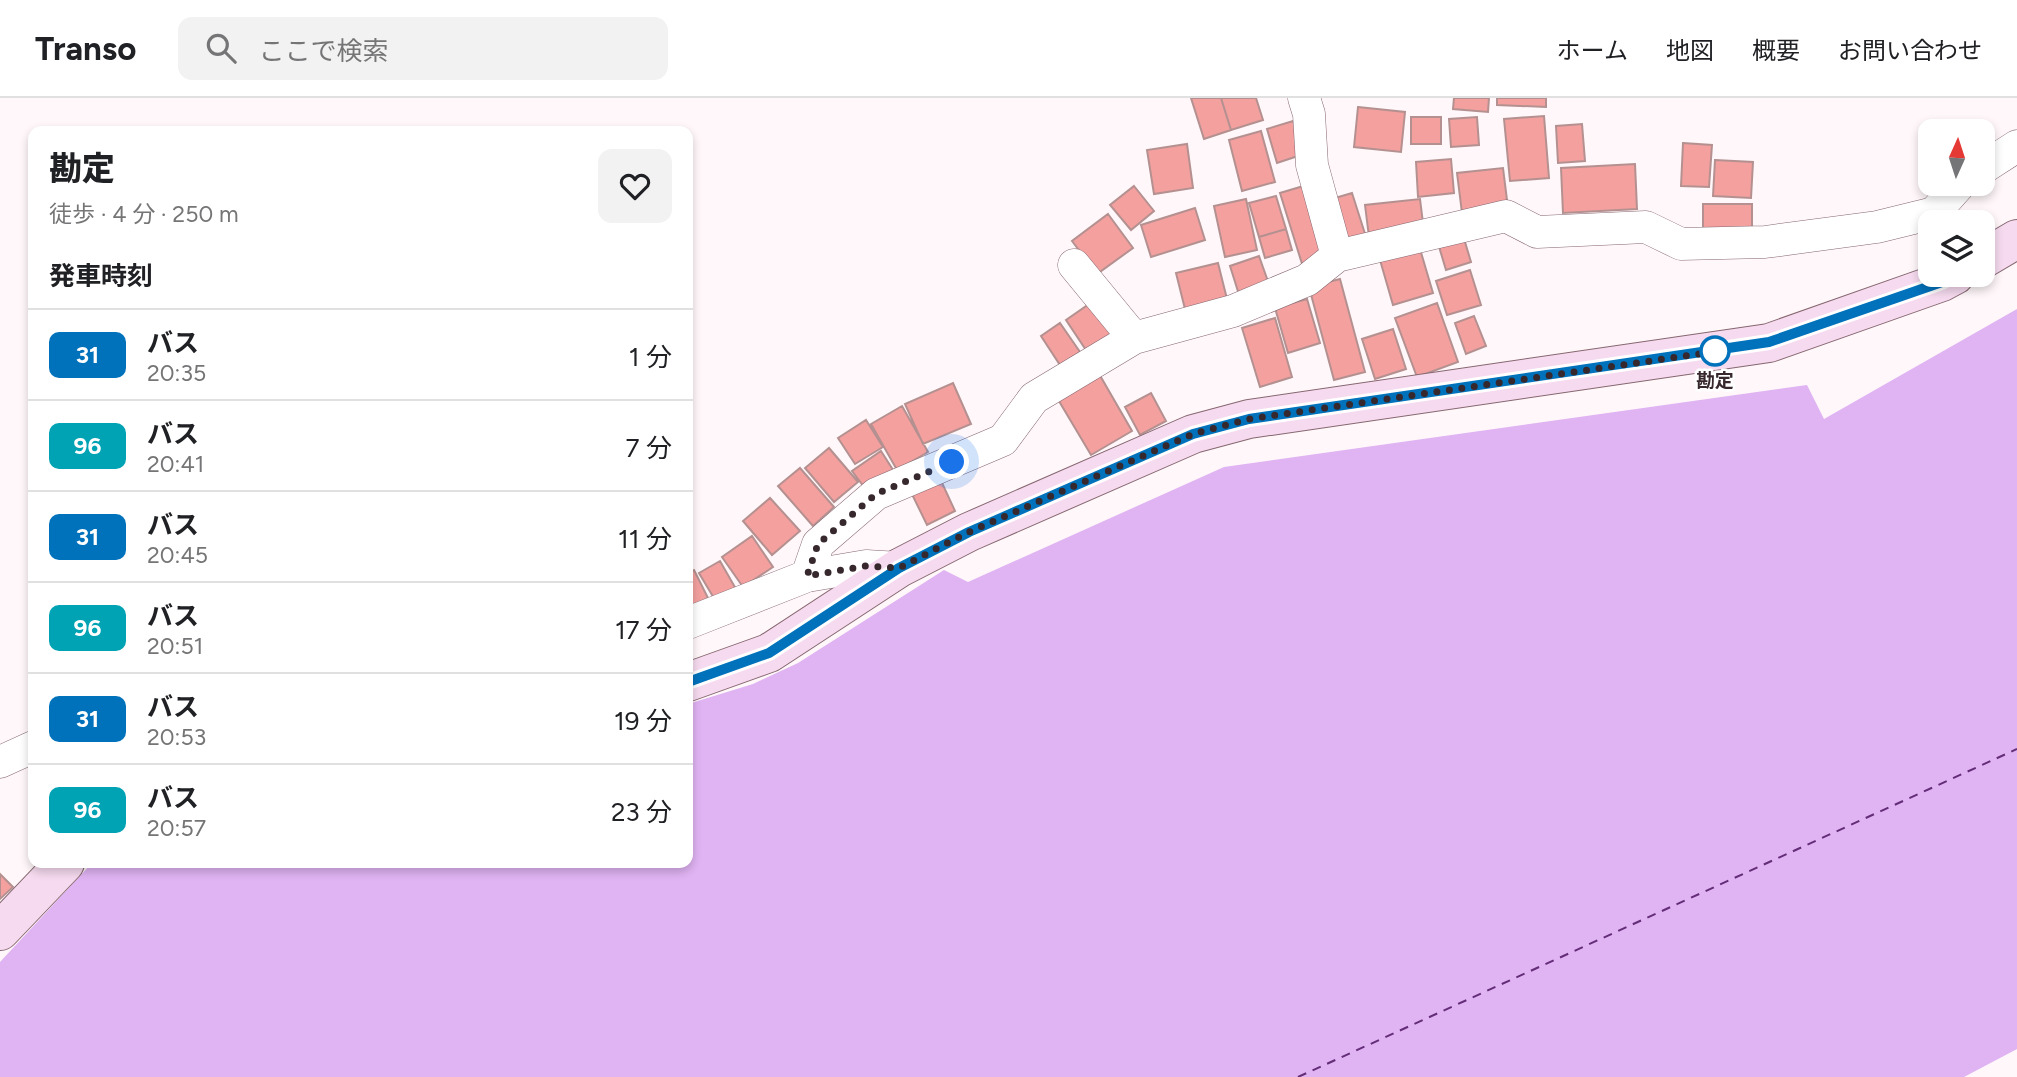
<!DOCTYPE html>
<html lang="ja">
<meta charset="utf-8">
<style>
:root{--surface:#fff;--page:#f2f2f2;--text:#202124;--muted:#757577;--line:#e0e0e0}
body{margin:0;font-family:Figtree,"Noto Sans JP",sans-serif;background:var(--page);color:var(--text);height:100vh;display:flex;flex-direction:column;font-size:26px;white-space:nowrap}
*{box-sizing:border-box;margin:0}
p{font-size:23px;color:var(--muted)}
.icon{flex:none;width:38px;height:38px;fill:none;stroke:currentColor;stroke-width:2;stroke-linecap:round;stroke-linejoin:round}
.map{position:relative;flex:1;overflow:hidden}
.panel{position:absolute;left:28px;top:28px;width:665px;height:742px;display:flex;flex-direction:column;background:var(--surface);border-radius:14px;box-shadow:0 4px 10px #0003}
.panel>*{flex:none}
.badge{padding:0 14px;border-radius:10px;font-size:24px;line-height:46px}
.needle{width:46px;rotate:3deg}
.buttons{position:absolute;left:1918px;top:21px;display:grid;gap:14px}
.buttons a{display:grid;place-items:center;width:77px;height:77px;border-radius:14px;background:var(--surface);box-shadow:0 4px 10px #0003;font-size:35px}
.you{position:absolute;width:35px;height:35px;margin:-18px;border:5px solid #fff;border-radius:50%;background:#1a73e8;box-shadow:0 0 0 10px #1a73e833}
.map>.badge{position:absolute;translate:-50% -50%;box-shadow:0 0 0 4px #fff}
h2{padding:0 21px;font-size:26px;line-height:63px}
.round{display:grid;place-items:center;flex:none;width:74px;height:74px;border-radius:14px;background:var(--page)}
.headline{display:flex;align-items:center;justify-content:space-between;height:119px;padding:0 21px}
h1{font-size:33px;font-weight:800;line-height:52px}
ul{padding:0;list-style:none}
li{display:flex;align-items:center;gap:21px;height:91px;padding:0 21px;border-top:2px solid var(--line)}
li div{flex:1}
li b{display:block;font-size:26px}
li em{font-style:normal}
li .badge{min-width:77px;font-weight:700;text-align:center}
header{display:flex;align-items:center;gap:42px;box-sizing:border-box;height:98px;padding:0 35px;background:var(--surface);border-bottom:2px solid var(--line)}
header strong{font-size:33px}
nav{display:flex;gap:38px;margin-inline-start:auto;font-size:24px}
.search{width:490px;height:63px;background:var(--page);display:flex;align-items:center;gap:18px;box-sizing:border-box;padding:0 24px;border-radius:14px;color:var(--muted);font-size:26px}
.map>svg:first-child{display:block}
</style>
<header>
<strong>Transo</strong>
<div class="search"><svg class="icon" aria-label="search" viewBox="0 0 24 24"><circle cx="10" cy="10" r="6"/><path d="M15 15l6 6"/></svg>ここで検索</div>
<nav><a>ホーム</a><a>地図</a><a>概要</a><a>お問い合わせ</a></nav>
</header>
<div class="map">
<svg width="2017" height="979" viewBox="0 0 2017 979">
<rect width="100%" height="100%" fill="#fff7f9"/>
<path fill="#e0b3f3" d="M2017,211V951L1964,979H0V864L92,765H688V606L753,586L798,565L944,472L968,484L1224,369L1807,287L1824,321Z"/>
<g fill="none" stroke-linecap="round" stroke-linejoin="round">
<path stroke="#632d77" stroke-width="2" stroke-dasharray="9 7" stroke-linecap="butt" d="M1298,979L2017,651"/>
</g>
<path fill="#f3a09f" stroke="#b49190" stroke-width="2" d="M1191,0H1221L1231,32L1204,41Z
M1221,0H1256L1263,22L1231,32Z
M1454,0H1489L1488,14L1453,11Z
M1497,0H1546V9L1497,7Z
M1358,9L1405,14L1401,54L1354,49Z
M1544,18L1549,80L1510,83L1504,21Z
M1411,19H1441V46H1411Z
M1477,19L1479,47L1451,49L1449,21Z
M1293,23L1304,56L1277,65L1267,31Z
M1582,26L1585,63L1558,65L1556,28Z
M1261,33L1275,84L1242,93L1229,42Z
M1683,45L1712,47L1709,89L1681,88Z
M1187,46L1193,90L1154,96L1147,52Z
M1451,61L1454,95L1418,99L1416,64Z
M1715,62L1753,64L1751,100L1713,98Z
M1635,66L1637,111L1563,115L1561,70Z
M1503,70L1508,110L1462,115L1457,75Z
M1310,86L1333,160L1303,169L1280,95Z
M1134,88L1154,113L1131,132L1110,107Z
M1352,95L1367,142L1340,151L1325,103Z
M1276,98L1286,131L1259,139L1249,105Z
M1246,101L1257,152L1225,159L1214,108Z
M1420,101L1424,133L1369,139L1365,107Z
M1703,106H1752V138H1703Z
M1195,110L1205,142L1151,159L1141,127Z
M1108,116L1133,150L1097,176L1072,143Z
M1286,131L1292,152L1265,160L1259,139Z
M1462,134L1471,164L1446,172L1437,142Z
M1420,151L1433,195L1393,207L1380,162Z
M1259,158L1271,192L1241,203L1230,168Z
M1218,165L1228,205L1186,215L1176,175Z
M1470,172L1481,207L1447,217L1436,183Z
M1340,181L1365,274L1334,282L1309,189Z
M1307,201L1320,245L1288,255L1275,210Z
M1095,202L1120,238L1090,258L1066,222Z
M1437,205L1458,264L1417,279L1395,220Z
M1474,218L1486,248L1466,256L1455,225Z
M1275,220L1292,279L1260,289L1242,230Z
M1060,225L1080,254L1060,267L1041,238Z
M1393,231L1406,271L1375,281L1362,241Z
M1098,274L1132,333L1091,357L1056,298Z
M953,285L971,326L923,346L905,306Z
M1151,295L1166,323L1140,337L1125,309Z
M902,308L928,354L897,372L871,326Z
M866,322L883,349L855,366L838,340Z
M829,350L858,384L834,404L805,370Z
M881,353L895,375L867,393L852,373Z
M800,370L834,409L813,428L778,388Z
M937,374L955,413L927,427L908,388Z
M770,400L800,433L772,457L743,423Z
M752,438L773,469L743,489L722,459Z
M720,463L736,491L715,502L699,475Z
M694,472L708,500L688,510V475Z
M0,776L13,789L0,801Z"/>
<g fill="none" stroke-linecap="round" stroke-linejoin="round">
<defs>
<path id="minor" d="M1304,0L1309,16L1312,67L1337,158
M1983,70L2017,48
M1074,167L1134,240
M807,478L866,468L899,470
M688,525L807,478L818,446L876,396L1003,342L1034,300L1134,240L1233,213L1307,182L1337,158L1506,118L1537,134L1646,129L1681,146L1765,144L1877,129L1934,115L1960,86
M0,664L33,649"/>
<path id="secondary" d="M1983,161L2017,141
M688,584L769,555L899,470L969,434L1193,336L1249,321L1769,245L1942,184L1955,177
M0,833L65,765"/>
</defs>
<use href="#minor" stroke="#866770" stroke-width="33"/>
<use href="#secondary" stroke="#866770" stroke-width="40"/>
<use href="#minor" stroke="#fff" stroke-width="32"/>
<use href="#secondary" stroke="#f6daef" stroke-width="38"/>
</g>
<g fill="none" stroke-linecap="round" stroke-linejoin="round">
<defs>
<path id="line" d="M688,584L769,555L899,470L969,434L1193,336L1249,321L1769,244L1942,184L1955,177"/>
</defs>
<use href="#line" stroke="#fff" stroke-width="16"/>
<use href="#line" stroke="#0072bc" stroke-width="10"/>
<path stroke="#36282c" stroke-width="7" stroke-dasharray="0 12.6" d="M952,364L876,396L818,446L807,478L866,468L899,470L969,434L1193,336L1249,321L1719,253H1715"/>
</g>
<circle fill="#fff" stroke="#0072bc" stroke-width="3.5" cx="1715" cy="253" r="14"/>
<g text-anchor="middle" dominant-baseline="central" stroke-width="5" stroke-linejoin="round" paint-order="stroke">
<g font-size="19" font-weight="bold" fill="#36282c" stroke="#fff">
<text x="1715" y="282">勘定</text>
</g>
</g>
</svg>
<div class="buttons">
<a><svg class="needle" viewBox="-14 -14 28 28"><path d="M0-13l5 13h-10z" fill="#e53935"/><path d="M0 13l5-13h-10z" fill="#757577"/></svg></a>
<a><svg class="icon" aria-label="layers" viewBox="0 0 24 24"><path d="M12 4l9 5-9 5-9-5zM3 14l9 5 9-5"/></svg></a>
</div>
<div class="you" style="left:952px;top:364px"></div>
<section class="panel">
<div class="headline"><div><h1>勘定</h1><p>徒歩 · 4 分 · 250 m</p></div><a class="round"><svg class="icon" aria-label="heart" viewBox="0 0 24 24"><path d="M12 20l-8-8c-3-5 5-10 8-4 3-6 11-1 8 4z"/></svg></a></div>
<h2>発車時刻</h2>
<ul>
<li><span class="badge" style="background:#0072bc;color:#fff">31</span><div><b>バス</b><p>20:35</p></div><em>1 分</em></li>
<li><span class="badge" style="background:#00a3b4;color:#fff">96</span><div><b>バス</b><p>20:41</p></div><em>7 分</em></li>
<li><span class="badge" style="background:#0072bc;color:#fff">31</span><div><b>バス</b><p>20:45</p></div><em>11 分</em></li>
<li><span class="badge" style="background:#00a3b4;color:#fff">96</span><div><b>バス</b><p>20:51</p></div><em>17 分</em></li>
<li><span class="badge" style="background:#0072bc;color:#fff">31</span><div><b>バス</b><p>20:53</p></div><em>19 分</em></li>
<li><span class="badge" style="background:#00a3b4;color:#fff">96</span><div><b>バス</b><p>20:57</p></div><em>23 分</em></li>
</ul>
</section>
</div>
